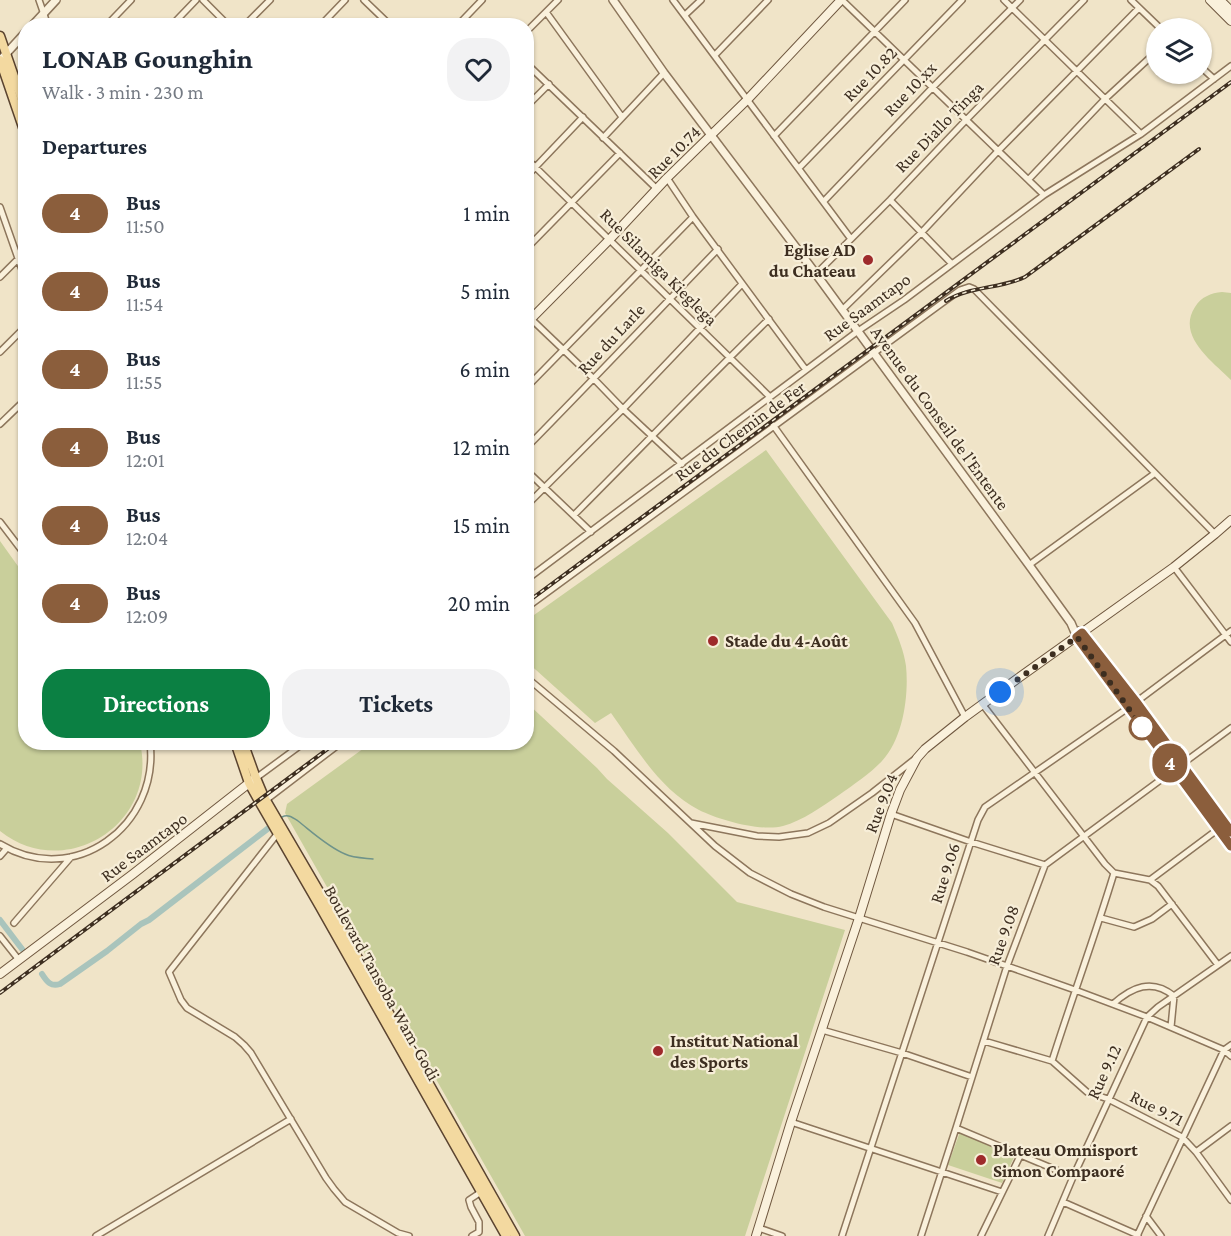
<!DOCTYPE html>
<meta charset="utf-8">
<style>
:root{--surface:#fff;--page:#f2f2f3;--text:#1f2937;--muted:#747a83;--accent:#0b8043}
body{margin:0;font-family:"Crimson Pro",serif;background:var(--page);color:var(--text);height:100vh;display:flex;flex-direction:column;font-size:22px;white-space:nowrap}
*{box-sizing:border-box;margin:0}
p{font-size:20px;color:var(--muted)}
.icon{flex:none;width:33px;height:33px;fill:none;stroke:currentColor;stroke-width:2;stroke-linecap:round;stroke-linejoin:round}
.map{position:relative;flex:1;overflow:hidden}
.panel{position:absolute;left:18px;top:18px;width:516px;height:732px;display:flex;flex-direction:column;background:var(--surface);border-radius:24px;box-shadow:0 2px 4px #0004}
.panel>*{flex:none}
.badge{padding:0 12px;border-radius:20px;font-size:21px;line-height:39px}
.tools{position:absolute;left:1146px;top:18px;display:grid;gap:12px}
.tools a{display:grid;place-items:center;width:66px;height:66px;border-radius:50%;background:var(--surface);box-shadow:0 2px 4px #0004;font-size:30px}
.you{position:absolute;width:30px;height:30px;margin:-15px;border:4px solid #fff;border-radius:50%;background:#1a73e8;box-shadow:0 0 0 9px #1a73e833}
.map>.badge{position:absolute;translate:-50% -50%;box-shadow:0 0 0 3px #fff}
h2{padding:0 24px;font-size:22px;line-height:54px}
.round{display:grid;place-items:center;flex:none;width:63px;height:63px;border-radius:24px;background:var(--page)}
.summary{display:flex;align-items:center;justify-content:space-between;height:102px;padding:0 24px}
h1{font-size:28px;font-weight:700;line-height:45px}
.button{display:flex;gap:12px;margin-top:auto;padding:12px 24px}
.button a{flex:1;height:69px;border-radius:24px;background:var(--accent);color:#fff;font-size:24px;font-weight:700;line-height:69px;text-align:center}
.button a+a{background:var(--page);color:var(--text)}
ul{padding:0;list-style:none}
li{display:flex;align-items:center;gap:18px;height:78px;padding:0 24px}
li div{flex:1}
li b{display:block;font-size:22px}
li em{font-style:normal}
li .badge{min-width:66px;font-weight:700;text-align:center}
.map>svg:first-child{display:block}
</style>
<div class="map">
<svg width="1231" height="1236" viewBox="0 0 1231 1236">
<rect width="100%" height="100%" fill="#f0e4c8"/>
<path fill="#c9cf9b" d="M1222,292L1231,293V380C1213,362 1176,336 1195,307C1201,297 1211,293 1222,292Z
M766,450L892,623C898,637 904,651 906,666C909,696 903,739 882,761C871,773 853,785 839,795C823,806 802,821 783,826C761,832 719,820 699,810C660,790 636,748 611,713L595,723L526,661L527,620Z
M0,541L25,576L26,742L140,743C159,824 65,883 0,831Z
M527,703L597,768L607,779L668,833L737,902L845,930L745,1236H525L285,813L287,804L371,743L526,742Z
M961,1129L1015,1155L1002,1183L948,1165Z"/>
<g fill="none" stroke-linecap="round" stroke-linejoin="round">
<path stroke="#6f938a" stroke-width="1.5" d="M282,817C288,814 292,817 298,821C312,832 328,847 345,854C353,858 364,858 373,859"/>
<path stroke="#a9c4bc" stroke-width="6" d="M0,920L22,949
M42,974C47,982 51,987 60,984L107,951L141,924L149,920L270,827"/>
<defs>
<path id="minor" d="M39,0L48,26
M203,0L229,26
M364,0L391,26
M673,0L851,239
M842,0L1044,195
M1004,0L1141,134
M1131,0L1160,28
M546,12L622,117
M685,15L701,0
M106,26L131,0
M171,26L196,0
M244,26L270,0
M320,26L345,0
M457,26L482,0
M526,32L558,0
M715,55L768,0
M526,63L657,189
M1202,68L1214,79
M526,107L549,84
M774,136L905,0
M603,138L664,73
M526,158L770,397
M799,168L962,0
M526,177L583,117
M667,178L693,217L806,370
M1029,179L1105,99L1156,52
M890,200L952,264
M824,201L933,87L1020,0
M0,207L26,281
M526,249L620,153
M816,274L890,200L966,120L1084,0
M0,277L26,251
M842,310L921,233L998,151L1139,8
M526,314L594,379L623,409L682,464
M0,352L26,326
M526,388L693,217
M0,424L26,399
M773,425L915,623L965,717
M526,448C591,382 654,315 718,249
M526,470L591,532
M526,506L623,409L742,284
M574,515C639,450 703,383 769,319
M0,522L26,556
M1029,565L1154,474
M1174,567L1231,642
M526,580L858,331L904,300L1044,195L1141,134L1231,66
M526,608L938,306L960,290L969,287L974,289L1215,534
M526,677L614,751L715,846L750,873L791,894L824,907L967,952L1075,990L1147,1017L1224,1050L1231,1056
M983,705L1105,864L1114,873L1150,880L1158,886L1218,965
M256,778L305,742
M266,800L342,742
M891,814L971,842L1045,865
M691,823L757,836L779,837L808,833L829,823L872,793L915,759
M278,833L169,972L181,1000L187,1008L235,1037L244,1045L251,1053L326,1178L334,1189L345,1202L398,1233L409,1236
M0,844C74,889 160,826 150,742
M0,856L7,848
M1150,880L1225,824
M1101,918L1134,927L1152,919L1172,904
M14,923L71,857
M0,936L19,960
M1113,1004C1132,987 1152,978 1174,996L1171,1027
M822,1030L902,1053L972,1077
M984,1041L1052,1061L1087,1092L1108,1099L1182,1137L1196,1152L1231,1200
M1052,1061C1072,998 1095,936 1114,873
M791,1122L1002,1192
M956,1128L1073,1177
M1196,1152L1231,1126
M1063,1202L1138,1235
M1146,1216L1161,1236
M759,1228L782,1236
M96,1236L291,1119
M472,1236L479,1232V1222L471,1207L469,1200L481,1192
M842,1236L978,820L985,807L1128,708L1231,631
M921,1236L956,1128L1007,966L1045,865L1231,728
M981,1236L1020,1156
M1048,1236L1073,1177L1147,1017L1158,1007L1231,956
M1137,1236L1224,1050L1231,1045"/>
<path id="tertiary" d="M613,0L664,73L816,274L1029,565L1071,623L1077,637L1231,847
M32,26L56,0
M3,57L26,32
M1079,631L1135,702L1231,832"/>
<path id="secondary" d="M1210,0L1231,21
M1220,0L1231,11
M526,324L610,239L667,178L747,100L841,0
M0,974L133,874L253,780
M756,1236L791,1122L859,918L891,814L900,790L917,758L925,749L965,717L1017,679L1174,567L1215,534L1231,520"/>
<path id="primary" d="M0,36L26,111
M0,60L26,136
M235,742L249,783L259,801L319,905L506,1236
M243,742L256,778L264,797L354,951L515,1236"/>
</defs>
<use href="#minor" stroke="#8d765c" stroke-width="8"/>
<use href="#tertiary" stroke="#8d765c" stroke-width="10"/>
<use href="#secondary" stroke="#6f573f" stroke-width="10"/>
<use href="#primary" stroke="#5b4430" stroke-width="11"/>
<use href="#minor" stroke="#faf1dc" stroke-width="5"/>
<use href="#tertiary" stroke="#faf1dc" stroke-width="7"/>
<use href="#secondary" stroke="#faf1dc" stroke-width="8"/>
<use href="#primary" stroke="#f3d9a0" stroke-width="8"/>
<defs>
<path id="rail" d="M946,301C969,286 1000,289 1025,277L1199,149
M526,603L1231,82
M0,993L337,742"/>
</defs>
<use href="#rail" stroke="#3d2e20" stroke-width="4"/>
<use href="#rail" stroke="#f7eed8" stroke-width="1.5" stroke-dasharray="4.5" stroke-linecap="butt"/>
</g>
<g fill="none" stroke-linecap="round" stroke-linejoin="round">
<defs>
<path id="line" d="M1231,832L1136,702L1082,633L1077,637L1231,846"/>
</defs>
<use href="#line" stroke="#fff" stroke-width="14"/>
<use href="#line" stroke="#8b5e3c" stroke-width="9"/>
<path stroke="#3d2e20" stroke-width="6" stroke-dasharray="0 10.8" d="M1000,692L1077,637L1142,727"/>
</g>
<g fill="#9e2a2b" stroke="#f7eed8" stroke-width="2">
<circle cx="868" cy="260" r="6"/>
<circle cx="713" cy="641" r="6"/>
<circle cx="658" cy="1051" r="6"/>
<circle cx="981" cy="1160" r="6"/>
</g>
<circle fill="#fff" stroke="#8b5e3c" stroke-width="3" cx="1142" cy="727" r="12"/>
<g text-anchor="middle" dominant-baseline="central" stroke-width="4.5" stroke-linejoin="round" paint-order="stroke">
<g font-size="18" fill="#3d2e20" stroke="#f7eed8">
<text transform="translate(870 74) rotate(-46)">Rue 10.82</text>
<text transform="translate(910 89) rotate(-46)">Rue 10.xx</text>
<text transform="translate(939 127) rotate(-46)">Rue Diallo Tinga</text>
<text transform="translate(674 152) rotate(-45)">Rue 10.74</text>
<text transform="translate(659 267) rotate(45)">Rue Silamiga Kieglega</text>
<text transform="translate(867 307) rotate(-36)">Rue Saamtapo</text>
<text transform="translate(611 339) rotate(-47)">Rue du Larle</text>
<text transform="translate(940 418) rotate(54)">Avenue du Conseil de l'Entente</text>
<text transform="translate(740 431) rotate(-36)">Rue du Chemin de Fer</text>
<text transform="translate(881 803) rotate(-69)">Rue 9.04</text>
<text transform="translate(144 847) rotate(-37)">Rue Saamtapo</text>
<text transform="translate(945 873) rotate(-72)">Rue 9.06</text>
<text transform="translate(1003 935) rotate(-70)">Rue 9.08</text>
<text transform="translate(382 983) rotate(61)">Boulevard Tansoba Wam-Godi</text>
<text transform="translate(1104 1072) rotate(-65)">Rue 9.12</text>
<text transform="translate(1157 1108) rotate(27)">Rue 9.71</text>
</g>
<g font-size="18" font-weight="bold" fill="#3d2e20" stroke="#f7eed8" text-anchor="start">
<text x="856" y="250" text-anchor="end">Eglise AD<tspan x="856" dy="21">du Chateau</tspan></text>
<text x="725" y="641">Stade du 4-Août</text>
<text x="670" y="1041">Institut National<tspan x="670" dy="21">des Sports</tspan></text>
<text x="993" y="1150">Plateau Omnisport<tspan x="993" dy="21">Simon Compaoré</tspan></text>
</g>
</g>
</svg>
<div class="tools">
<a><svg class="icon" aria-label="layers" viewBox="0 0 24 24"><path d="M12 4l9 5-9 5-9-5zM3 14l9 5 9-5"/></svg></a>
</div>
<div class="you" style="left:1000px;top:692px"></div>
<b class="badge" style="left:1170px;top:763px;background:#8b5e3c;color:#fff">4</b>
<section class="panel">
<div class="summary"><div><h1>LONAB Gounghin</h1><p>Walk · 3 min · 230 m</p></div><a class="round"><svg class="icon" aria-label="heart" viewBox="0 0 24 24"><path d="M12 20l-8-8c-3-5 5-10 8-4 3-6 11-1 8 4z"/></svg></a></div>
<h2>Departures</h2>
<ul>
<li><span class="badge" style="background:#8b5e3c;color:#fff">4</span><div><b>Bus</b><p>11:50</p></div><em>1 min</em></li>
<li><span class="badge" style="background:#8b5e3c;color:#fff">4</span><div><b>Bus</b><p>11:54</p></div><em>5 min</em></li>
<li><span class="badge" style="background:#8b5e3c;color:#fff">4</span><div><b>Bus</b><p>11:55</p></div><em>6 min</em></li>
<li><span class="badge" style="background:#8b5e3c;color:#fff">4</span><div><b>Bus</b><p>12:01</p></div><em>12 min</em></li>
<li><span class="badge" style="background:#8b5e3c;color:#fff">4</span><div><b>Bus</b><p>12:04</p></div><em>15 min</em></li>
<li><span class="badge" style="background:#8b5e3c;color:#fff">4</span><div><b>Bus</b><p>12:09</p></div><em>20 min</em></li>
</ul>
<div class="button"><a>Directions</a><a>Tickets</a></div>
</section>
</div>
